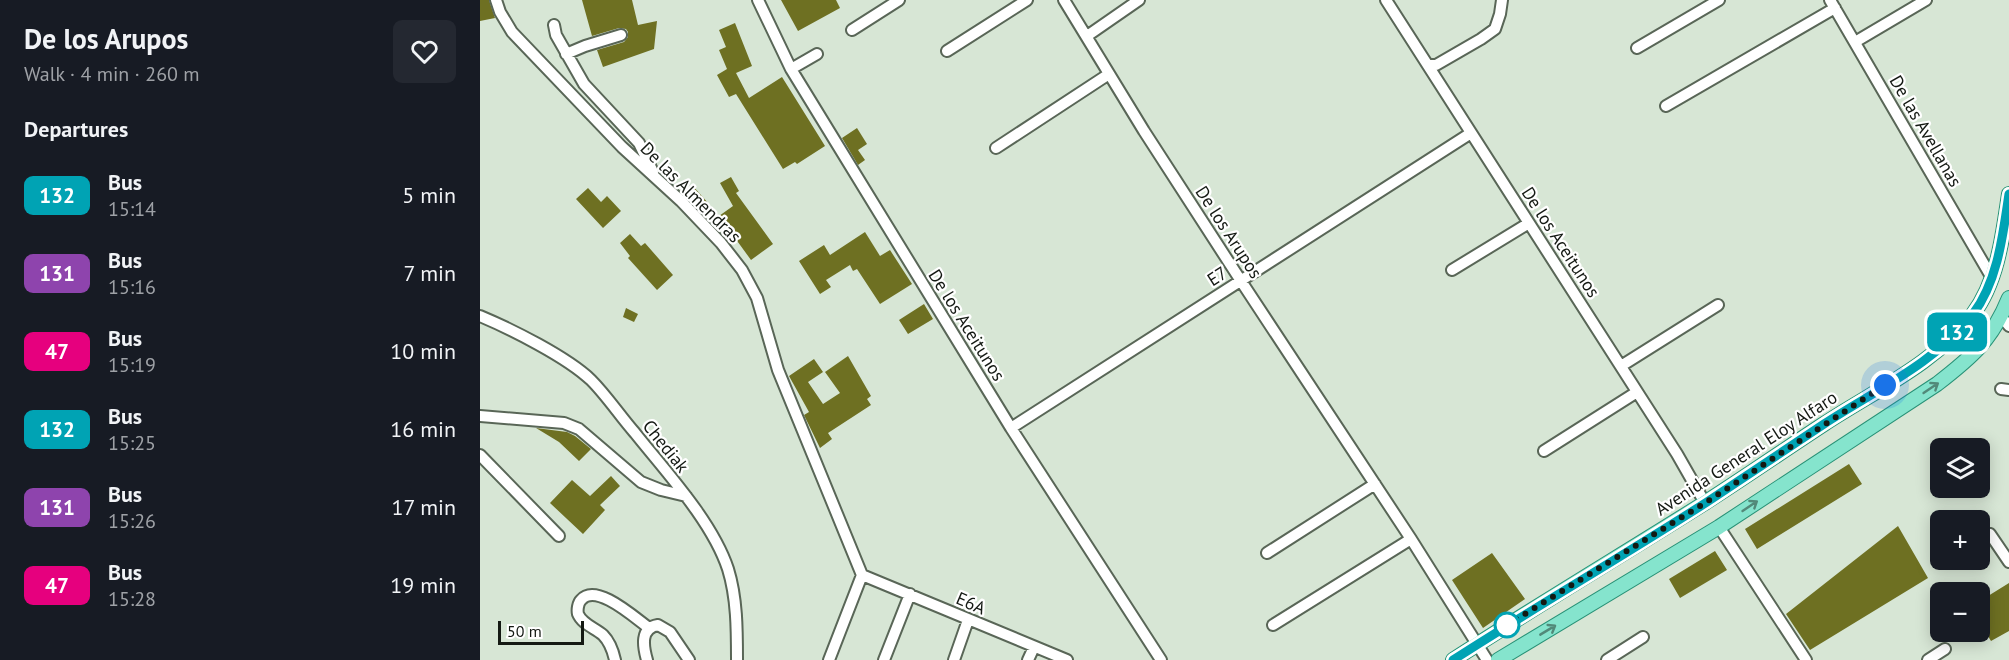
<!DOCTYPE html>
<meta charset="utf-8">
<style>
:root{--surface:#171b24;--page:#242831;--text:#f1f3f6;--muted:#9ea1a6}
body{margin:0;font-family:"PT Sans",sans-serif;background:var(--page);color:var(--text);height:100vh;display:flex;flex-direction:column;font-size:22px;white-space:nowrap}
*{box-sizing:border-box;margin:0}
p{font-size:20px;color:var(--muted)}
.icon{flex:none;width:33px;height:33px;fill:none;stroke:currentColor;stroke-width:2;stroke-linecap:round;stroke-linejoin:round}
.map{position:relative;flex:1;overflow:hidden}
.drawer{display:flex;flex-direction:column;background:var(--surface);width:480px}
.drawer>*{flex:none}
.badge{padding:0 12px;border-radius:9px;font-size:21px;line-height:39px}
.controls{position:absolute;left:1450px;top:438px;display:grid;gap:12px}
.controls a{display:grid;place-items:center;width:60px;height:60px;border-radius:9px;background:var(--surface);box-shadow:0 3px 15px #0003;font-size:30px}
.scale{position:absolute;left:18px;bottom:15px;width:86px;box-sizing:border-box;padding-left:6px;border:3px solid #141913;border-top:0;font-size:16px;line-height:21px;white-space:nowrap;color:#141913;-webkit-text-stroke:4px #fff;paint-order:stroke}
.you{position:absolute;width:30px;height:30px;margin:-15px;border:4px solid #fff;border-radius:50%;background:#1a73e8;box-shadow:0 0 0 9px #1a73e833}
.map>.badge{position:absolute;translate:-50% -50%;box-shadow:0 0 0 3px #fff}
h2{padding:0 24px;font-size:22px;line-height:54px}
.round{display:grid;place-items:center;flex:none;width:63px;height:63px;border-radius:9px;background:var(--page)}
.head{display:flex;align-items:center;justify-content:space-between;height:102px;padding:0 24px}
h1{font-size:28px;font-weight:600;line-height:45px}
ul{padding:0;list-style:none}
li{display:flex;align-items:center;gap:18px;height:78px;padding:0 24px}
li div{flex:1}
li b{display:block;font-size:22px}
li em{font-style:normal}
li .badge{min-width:66px;font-weight:700;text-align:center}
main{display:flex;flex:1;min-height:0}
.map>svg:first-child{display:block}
</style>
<main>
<section class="drawer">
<div class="head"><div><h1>De los Arupos</h1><p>Walk · 4 min · 260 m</p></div><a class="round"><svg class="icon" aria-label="heart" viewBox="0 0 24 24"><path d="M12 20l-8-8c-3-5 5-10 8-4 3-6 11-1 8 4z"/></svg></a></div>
<h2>Departures</h2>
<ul>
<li><span class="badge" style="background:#00a3b4;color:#fff">132</span><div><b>Bus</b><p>15:14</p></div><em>5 min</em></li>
<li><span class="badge" style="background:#8e44ad;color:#fff">131</span><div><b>Bus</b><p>15:16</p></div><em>7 min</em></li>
<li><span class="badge" style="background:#e6007e;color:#fff">47</span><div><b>Bus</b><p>15:19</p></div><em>10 min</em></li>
<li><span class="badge" style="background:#00a3b4;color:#fff">132</span><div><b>Bus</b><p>15:25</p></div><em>16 min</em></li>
<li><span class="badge" style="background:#8e44ad;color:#fff">131</span><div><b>Bus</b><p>15:26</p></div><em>17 min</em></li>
<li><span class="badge" style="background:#e6007e;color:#fff">47</span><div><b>Bus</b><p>15:28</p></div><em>19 min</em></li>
</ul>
</section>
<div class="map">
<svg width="1529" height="660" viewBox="0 0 1529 660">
<rect width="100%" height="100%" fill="#d7e6d5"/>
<path fill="#6e7022" d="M0,0H9L15,18L0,21Z
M102,0H152L158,25L177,21L174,49L123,67L117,50L144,42L148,37V32L146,29L139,28L112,36Z
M301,0H356L360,8L318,31Z
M255,23L272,66L256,73L269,98L302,77L345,146L317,164L315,162L303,169L256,94L249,97L237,75L247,69L239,50L246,47L239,30Z
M377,128L387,144L378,150L385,160L378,165L362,138Z
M251,177L259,191L256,193L293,244L271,260L239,216L253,206L240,183Z
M213,186L228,203L220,210L205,192Z
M108,188L121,202L127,196L141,211L123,228L96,199Z
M385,232L400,256L410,250L432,284L400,304L377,269L373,271L370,265L346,280L351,287L340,294L319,261L344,245L350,255Z
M150,234L161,246L165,243L193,275L177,290L148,258L150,256L140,243Z
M444,304L453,319L428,334L419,320Z
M146,308L158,314L154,322L143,317Z
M368,356L391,396L387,399L391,405L348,433L352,439L340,448L324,415L329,412L309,376L334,359L343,372L328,382L343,404L360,393L345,372Z
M56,428L87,432L95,436L111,449L99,461L79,442Z
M1369,464L1382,484L1277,549L1265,529Z
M131,476L140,486L120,505L125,510L103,534L70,503L92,480L110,496Z
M1418,526L1448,578L1330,650L1306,614Z
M1235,551L1247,570L1200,598L1189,579Z
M1012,553L1045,599L1003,628L972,580Z
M1529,583V631L1511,641L1500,623V601Z"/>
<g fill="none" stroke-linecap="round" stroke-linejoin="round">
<defs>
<path id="minor" d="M16,0L20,12L32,32L142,147L201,201L241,243L262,270L277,298L298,370L382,575
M278,0L311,69L531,428L681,660
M584,0L664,131L761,281L931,539L1007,660
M906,0L1197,454L1225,503
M1350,0L1512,278
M74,25L76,35L104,84L159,143L173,172
M372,30L419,0
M607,36L659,0
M1375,42L1446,0
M1157,48L1239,0
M467,51L547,0
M86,54L105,46L141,35
M948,65H956L1001,39L1015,29L1020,14L1022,0
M311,69L337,54
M1186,106L1355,8
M516,148L629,74
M972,270L1049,223
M0,316C31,329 87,357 111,380C127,396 140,416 155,433C186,472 232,521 248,569C257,598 257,630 257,660
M1521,316L1529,326
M1141,366L1238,305
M1521,389L1529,390
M0,416L84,423L99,429L161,482L181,490L206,496
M531,428L991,133
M1064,451L1157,392
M0,455L79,536
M1239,527L1326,660
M1510,534L1529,562
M787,553L895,484
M382,575L587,660
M793,625L931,539
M135,660C133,651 130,642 123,635C115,628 102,624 98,614C97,610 98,603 101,600C116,582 155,618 169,628
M167,660C163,646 160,628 178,625L190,632L209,660
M349,660L382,575
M404,660L430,594
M474,660L488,620
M548,660L554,647
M1127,660L1163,637
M1448,660L1465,649"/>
<path id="major" d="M973,660C1055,607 1140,556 1223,504C1264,478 1304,450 1344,424C1394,391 1456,363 1493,314C1518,281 1523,234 1529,194
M1018,660L1239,527L1457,384C1492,357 1512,340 1529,298"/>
</defs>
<use href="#minor" stroke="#596657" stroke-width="14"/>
<use href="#major" stroke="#289176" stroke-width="16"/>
<use href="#minor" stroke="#fff" stroke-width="10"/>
<use href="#major" stroke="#85e4cd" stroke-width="14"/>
</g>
<defs><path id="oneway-shaft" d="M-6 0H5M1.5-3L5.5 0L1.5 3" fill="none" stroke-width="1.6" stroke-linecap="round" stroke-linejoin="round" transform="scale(1.5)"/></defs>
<g stroke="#528979">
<use href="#oneway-shaft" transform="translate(1451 388) rotate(-34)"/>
<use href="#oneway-shaft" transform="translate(1270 506) rotate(-34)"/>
<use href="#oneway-shaft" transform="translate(1068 630) rotate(-31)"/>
</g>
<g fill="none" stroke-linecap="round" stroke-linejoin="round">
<defs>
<path id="line" d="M973,660C1057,606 1143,556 1227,502C1266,476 1305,450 1344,424C1394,391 1456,363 1493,314C1518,281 1523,234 1529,194"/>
</defs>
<use href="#line" stroke="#fff" stroke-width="14"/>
<use href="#line" stroke="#00a3b4" stroke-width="9"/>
<path stroke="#141913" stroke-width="6" stroke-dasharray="0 10.8" d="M1027,625L1225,503L1405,385"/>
</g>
<circle fill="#fff" stroke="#00a3b4" stroke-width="3" cx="1027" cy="625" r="12"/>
<g text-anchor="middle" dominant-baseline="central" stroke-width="4.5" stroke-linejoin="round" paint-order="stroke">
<g font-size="18" fill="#141913" stroke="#fff">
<text transform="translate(1446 131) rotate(60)">De las Avellanas</text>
<text transform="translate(211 192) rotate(45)">De las Almendras</text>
<text transform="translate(749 232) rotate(57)">De los Arupos</text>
<text transform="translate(1081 242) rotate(57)">De los Aceitunos</text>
<text transform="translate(737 276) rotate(-33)">E7</text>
<text transform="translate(487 325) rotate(58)">De los Aceitunos</text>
<text transform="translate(186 446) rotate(51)">Chediak</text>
<text transform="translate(1266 453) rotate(-33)">Avenida General Eloy Alfaro</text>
<text transform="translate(491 603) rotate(23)">E6A</text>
</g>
</g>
</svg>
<div class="controls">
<a><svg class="icon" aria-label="layers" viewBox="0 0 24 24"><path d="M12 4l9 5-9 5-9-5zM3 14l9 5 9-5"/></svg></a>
<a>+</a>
<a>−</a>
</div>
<div class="scale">50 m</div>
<div class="you" style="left:1405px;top:385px"></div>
<b class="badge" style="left:1477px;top:332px;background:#00a3b4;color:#fff">132</b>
</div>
</main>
